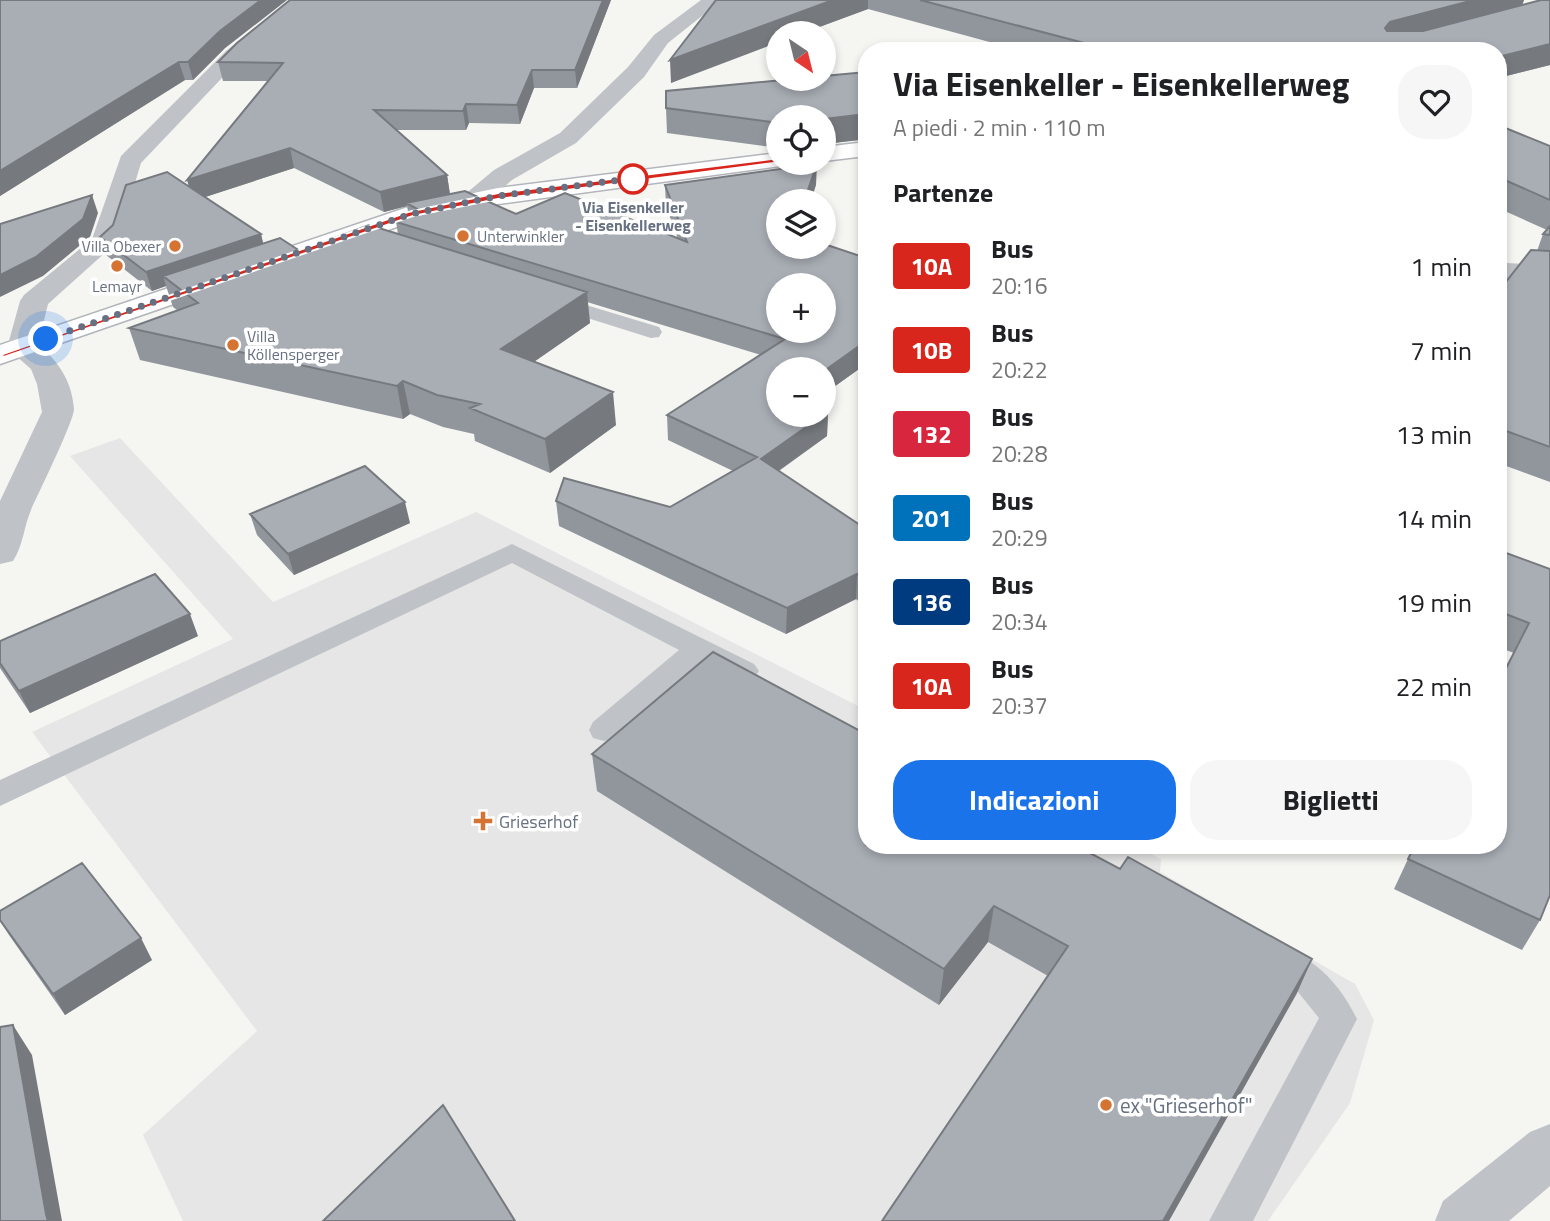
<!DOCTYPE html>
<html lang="it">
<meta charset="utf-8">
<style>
:root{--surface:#fff;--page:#f6f6f6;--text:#202124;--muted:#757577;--accent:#1a73e8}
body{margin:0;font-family:"Titillium Web",sans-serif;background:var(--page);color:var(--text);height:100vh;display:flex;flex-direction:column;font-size:26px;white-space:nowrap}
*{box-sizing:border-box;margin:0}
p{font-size:23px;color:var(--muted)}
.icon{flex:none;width:38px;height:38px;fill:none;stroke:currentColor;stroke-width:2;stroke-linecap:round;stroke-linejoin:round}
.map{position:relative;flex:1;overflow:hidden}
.drawer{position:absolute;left:858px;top:42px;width:649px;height:812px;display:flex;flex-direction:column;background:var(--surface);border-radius:28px;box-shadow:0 4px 10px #0003}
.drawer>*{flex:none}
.badge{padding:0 14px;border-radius:5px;font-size:24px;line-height:46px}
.needle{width:46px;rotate:145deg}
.controls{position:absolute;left:766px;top:21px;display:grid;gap:14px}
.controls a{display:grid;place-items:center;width:70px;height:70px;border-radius:50%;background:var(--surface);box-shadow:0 4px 10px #0003;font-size:35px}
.you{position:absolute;width:35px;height:35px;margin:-18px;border:5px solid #fff;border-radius:50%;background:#1a73e8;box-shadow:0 0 0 10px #1a73e833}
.map>.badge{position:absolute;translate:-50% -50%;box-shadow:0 0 0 4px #fff}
h2{padding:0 35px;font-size:26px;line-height:63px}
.round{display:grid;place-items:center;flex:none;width:74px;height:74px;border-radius:28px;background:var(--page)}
.overview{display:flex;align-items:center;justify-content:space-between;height:119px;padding:0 35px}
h1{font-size:33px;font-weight:700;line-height:52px}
.button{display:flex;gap:14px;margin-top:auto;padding:14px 35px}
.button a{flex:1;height:80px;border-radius:28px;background:var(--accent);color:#fff;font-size:28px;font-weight:700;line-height:80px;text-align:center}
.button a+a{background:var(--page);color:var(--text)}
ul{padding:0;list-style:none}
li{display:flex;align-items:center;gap:21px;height:84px;padding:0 35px}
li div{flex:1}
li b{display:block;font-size:26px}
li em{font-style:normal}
li .badge{min-width:77px;font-weight:700;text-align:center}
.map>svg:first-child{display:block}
</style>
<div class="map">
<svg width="1550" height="1221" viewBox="0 0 1550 1221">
<rect width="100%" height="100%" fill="#f5f5f2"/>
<path fill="#e6e6e6" d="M120,438L273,602L476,512L866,710V845H1133L1161,859L1160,872L1355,984L1374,1020L1350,1103L1268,1221H183L143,1135L257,1031L32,732L233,639L70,456Z"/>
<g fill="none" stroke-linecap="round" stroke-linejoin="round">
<defs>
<path id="secondary" d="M866,142V156L824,161V147Z
M779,153V163H789L788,165L498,204L417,220L0,364V345L411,206L498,188Z"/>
</defs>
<use href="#secondary" stroke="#b2b5ba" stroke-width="3"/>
<path fill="#bfc2c6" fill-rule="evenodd" d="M1506,263L1550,265V277L1511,275L1505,282L1498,284V266Z
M553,295L659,327L662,332L659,337L651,338L546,305L543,301L546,297Z
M512,544L754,664L759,671L754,678L744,681L702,661L615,738L604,741L593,738L589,730L593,722L679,650L512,563L0,806V780Z
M1271,942C1312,956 1338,980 1357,1019L1253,1221H1209L1319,1018L1298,992L1258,968L1253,957L1258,946Z"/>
<path fill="#bfc2c6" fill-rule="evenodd" d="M290,0H311L240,59L141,163L117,242L48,304L38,345C59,361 72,382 74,409C74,421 38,494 31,510C24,526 23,546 13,561L0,564V501L42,412L37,384L31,369L7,348L20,301L24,295L92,239L121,156L226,51Z
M701,0H722L668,43L644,77L576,143L512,180L481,206L472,209L463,206L459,201L463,196L494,170L560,133L628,67L654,35Z
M1550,1124V1186L1509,1221H1435L1443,1201L1530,1132Z"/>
<use href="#secondary" fill="#fff" fill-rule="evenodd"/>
</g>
<path fill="#91969c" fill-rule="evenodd" d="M0,0L224,49L193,80H185L0,196Z
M611,0L577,88H534L520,124L469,123L466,130H396L447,175L450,194L516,214L678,239L666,206L665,185H816L779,247L866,258V364L824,394V369L779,415L828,412L827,436L779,471L866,529V608L856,599L786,634L559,526L556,501L670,507L733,471L668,440L667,415L761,355L587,302L590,323L534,362L616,425L550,473L475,441L474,434L443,427L410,414L403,419L140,360L129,328L177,310L173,307L166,286L152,291L106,255L100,237L189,187L268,81H223L218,62ZM294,168L384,212L407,206L409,217L396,222L398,234L300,251L263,243L261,234L205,197Z
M716,0H1524L1522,5L1550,65L1498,78V51H1023L868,9L803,33H779L671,83Z
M866,72V161L859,160V140L824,144V117H779V148L667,133L666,108Z
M1498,125L1550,146V482L1498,463V292L1537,251L1543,234L1547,230L1498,208Z
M250,514L410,523L294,575L257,535Z
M1498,550L1550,569L1540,920L1522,950L1394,889L1408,859L1514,653L1498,647Z
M198,636L30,713L0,668V641Z
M592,754L1120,869L1312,959L1296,995L1048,976L988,942L939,1005L597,791Z
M0,911L152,960L65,1015L9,935L0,921Z"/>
<path fill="#767a7f" d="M261,0H287L224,49L193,80L188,62L220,31Z
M603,0H611L577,88L575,70Z
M833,0H868V9L803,33H779V42L671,83L670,60Z
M1474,0H1524L1521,8L1383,44L1385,28L1390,22Z
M1550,44V65L1498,78V57Z
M179,62L185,80L0,196V171Z
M532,70L534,88L520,124L517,105Z
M466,104L469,123L466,130L463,111Z
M866,114V135L860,134L859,140L824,144V119Z
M290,148L294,168L193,201L187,180Z
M817,164L816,185L811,201H804Z
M447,175L450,195L406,203L407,206L384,212L380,192Z
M92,195L98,213L90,237L43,276L0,297V275Z
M261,234L265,252L163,276L166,286L152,291L146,272Z
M587,292L590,323L506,381L501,349Z
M866,341V364L824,394V371Z
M403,381L410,414L403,419L397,386Z
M613,392L616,425L550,473L545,439Z
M828,412L827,436L761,483V459Z
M405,502L410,523L294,575L288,554Z
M857,574L856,599L786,634L787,608Z
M190,614L198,636L30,713L19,691Z
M994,906L988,942L939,1005L944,969Z
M141,938L152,960L65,1015L53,994Z
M1312,959L1296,995L1169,1221H1163Z
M13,1025L32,1055L62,1221H48L46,1214Z"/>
<path fill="#a9aeb5" stroke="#767a7f" stroke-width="2" fill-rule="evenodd" d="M0,0H261L220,31L188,62H179L0,171Z
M290,0H603L575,70H532L517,105L466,104L463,111L374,110L447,175L380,192L290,148L187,180L283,63L218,62L237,43Z
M716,0H833L670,60Z
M920,0H1474L1390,22L1385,28L1387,31H1423L1541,0H1550V44L1498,57V51H1091L1107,49Z
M866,72V114L824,119V117H779V123L666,108V91L794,79H824V76Z
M1498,125L1550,146V200L1498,177Z
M817,164L804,201H779V247H824V244L866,258V341L824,371V369H779V415H823L761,459L866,529V581L857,574L787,608L556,501L564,478L670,507L757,457L667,415L785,339L396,222L423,212L406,203L465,191L516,214L565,193L687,242L665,185ZM779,285H824V331H779Z
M167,172L261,234L146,272L100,237L113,225L126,185Z
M92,195L83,219L36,257L0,275V224Z
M369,225L587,292L501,349L613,392L545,439L470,408L480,404L437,395L403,381L397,386L129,328L198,303L163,276L280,238L300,251Z
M1550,226V235L1543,234Z
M1531,250L1550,251V447L1498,428V292Z
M365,466L405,502L288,554L250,514Z
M1498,550L1550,569V895L1540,920L1408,859L1415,845H1498V684L1529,623L1498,611Z
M155,574L190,614L19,691L0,663V641Z
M713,652L866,734V845H1075L1120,869L1128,857L1312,959L1163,1221H882L1068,946L994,906L944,969L592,754Z
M82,863L141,938L53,994L0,920V911Z
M13,1025L46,1214L48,1221H0V1027Z
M443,1105L515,1221H323Z"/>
<path fill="#d9261c" stroke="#fff" stroke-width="2" d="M779,158L782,162L498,199L413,216L4,357L0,355L408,212L498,193Z"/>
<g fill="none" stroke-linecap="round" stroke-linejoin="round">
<path stroke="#677181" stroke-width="7" stroke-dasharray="0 12.6" d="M46,339L411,214L498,196L643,177L633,179"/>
</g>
<circle fill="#fff" stroke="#d9261c" stroke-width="3.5" cx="633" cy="179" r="14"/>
<g fill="#d57332" stroke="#fff" stroke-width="2.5">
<circle cx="463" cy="236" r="7"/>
<circle cx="175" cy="246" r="7"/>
<circle cx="117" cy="266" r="7"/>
<circle cx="233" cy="345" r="7"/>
<path d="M479.5 810.5h7v7h7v7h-7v7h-7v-7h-7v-7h7z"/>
<circle cx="1106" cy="1105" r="7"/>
</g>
<g text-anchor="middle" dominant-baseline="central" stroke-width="7" stroke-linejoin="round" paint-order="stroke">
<g font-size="16" font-weight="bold" fill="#677181" stroke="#fff">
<text x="633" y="207">Via Eisenkeller<tspan x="633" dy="18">- Eisenkellerweg</tspan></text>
</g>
<g font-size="16" fill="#677181" stroke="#fff" text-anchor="start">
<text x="477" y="236">Unterwinkler</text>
<text x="161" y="246" text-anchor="end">Villa Obexer</text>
<text x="117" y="286" text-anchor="middle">Lemayr</text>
<text x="247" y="336">Villa<tspan x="247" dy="18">Köllensperger</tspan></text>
</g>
<g font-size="18" fill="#677181" stroke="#fff" text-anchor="start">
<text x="499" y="821">Grieserhof</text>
</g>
<g font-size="21" fill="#677181" stroke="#fff" text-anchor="start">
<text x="1120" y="1105">ex "Grieserhof"</text>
</g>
</g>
</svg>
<div class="controls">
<a><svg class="needle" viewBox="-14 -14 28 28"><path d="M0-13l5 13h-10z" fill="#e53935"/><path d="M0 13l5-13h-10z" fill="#757577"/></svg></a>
<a><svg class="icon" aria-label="locate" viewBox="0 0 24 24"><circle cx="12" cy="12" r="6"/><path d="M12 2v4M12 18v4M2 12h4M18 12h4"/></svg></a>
<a><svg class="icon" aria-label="layers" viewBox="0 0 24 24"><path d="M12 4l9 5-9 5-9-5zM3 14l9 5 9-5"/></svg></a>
<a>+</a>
<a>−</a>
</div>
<div class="you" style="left:46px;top:339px"></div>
<section class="drawer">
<div class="overview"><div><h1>Via Eisenkeller - Eisenkellerweg</h1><p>A piedi · 2 min · 110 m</p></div><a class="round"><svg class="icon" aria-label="heart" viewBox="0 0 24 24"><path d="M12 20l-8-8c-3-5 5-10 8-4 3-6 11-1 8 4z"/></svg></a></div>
<h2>Partenze</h2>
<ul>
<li><span class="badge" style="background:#d9261c;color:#fff">10A</span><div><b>Bus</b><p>20:16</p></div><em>1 min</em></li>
<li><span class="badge" style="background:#d9261c;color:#fff">10B</span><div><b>Bus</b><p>20:22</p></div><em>7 min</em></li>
<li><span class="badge" style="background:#d7263d;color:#fff">132</span><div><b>Bus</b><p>20:28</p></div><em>13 min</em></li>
<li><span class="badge" style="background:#0072bc;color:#fff">201</span><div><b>Bus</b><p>20:29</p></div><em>14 min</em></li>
<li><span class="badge" style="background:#003b80;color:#fff">136</span><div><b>Bus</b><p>20:34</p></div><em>19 min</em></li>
<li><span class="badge" style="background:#d9261c;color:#fff">10A</span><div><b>Bus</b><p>20:37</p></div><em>22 min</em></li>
</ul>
<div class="button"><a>Indicazioni</a><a>Biglietti</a></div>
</section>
</div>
